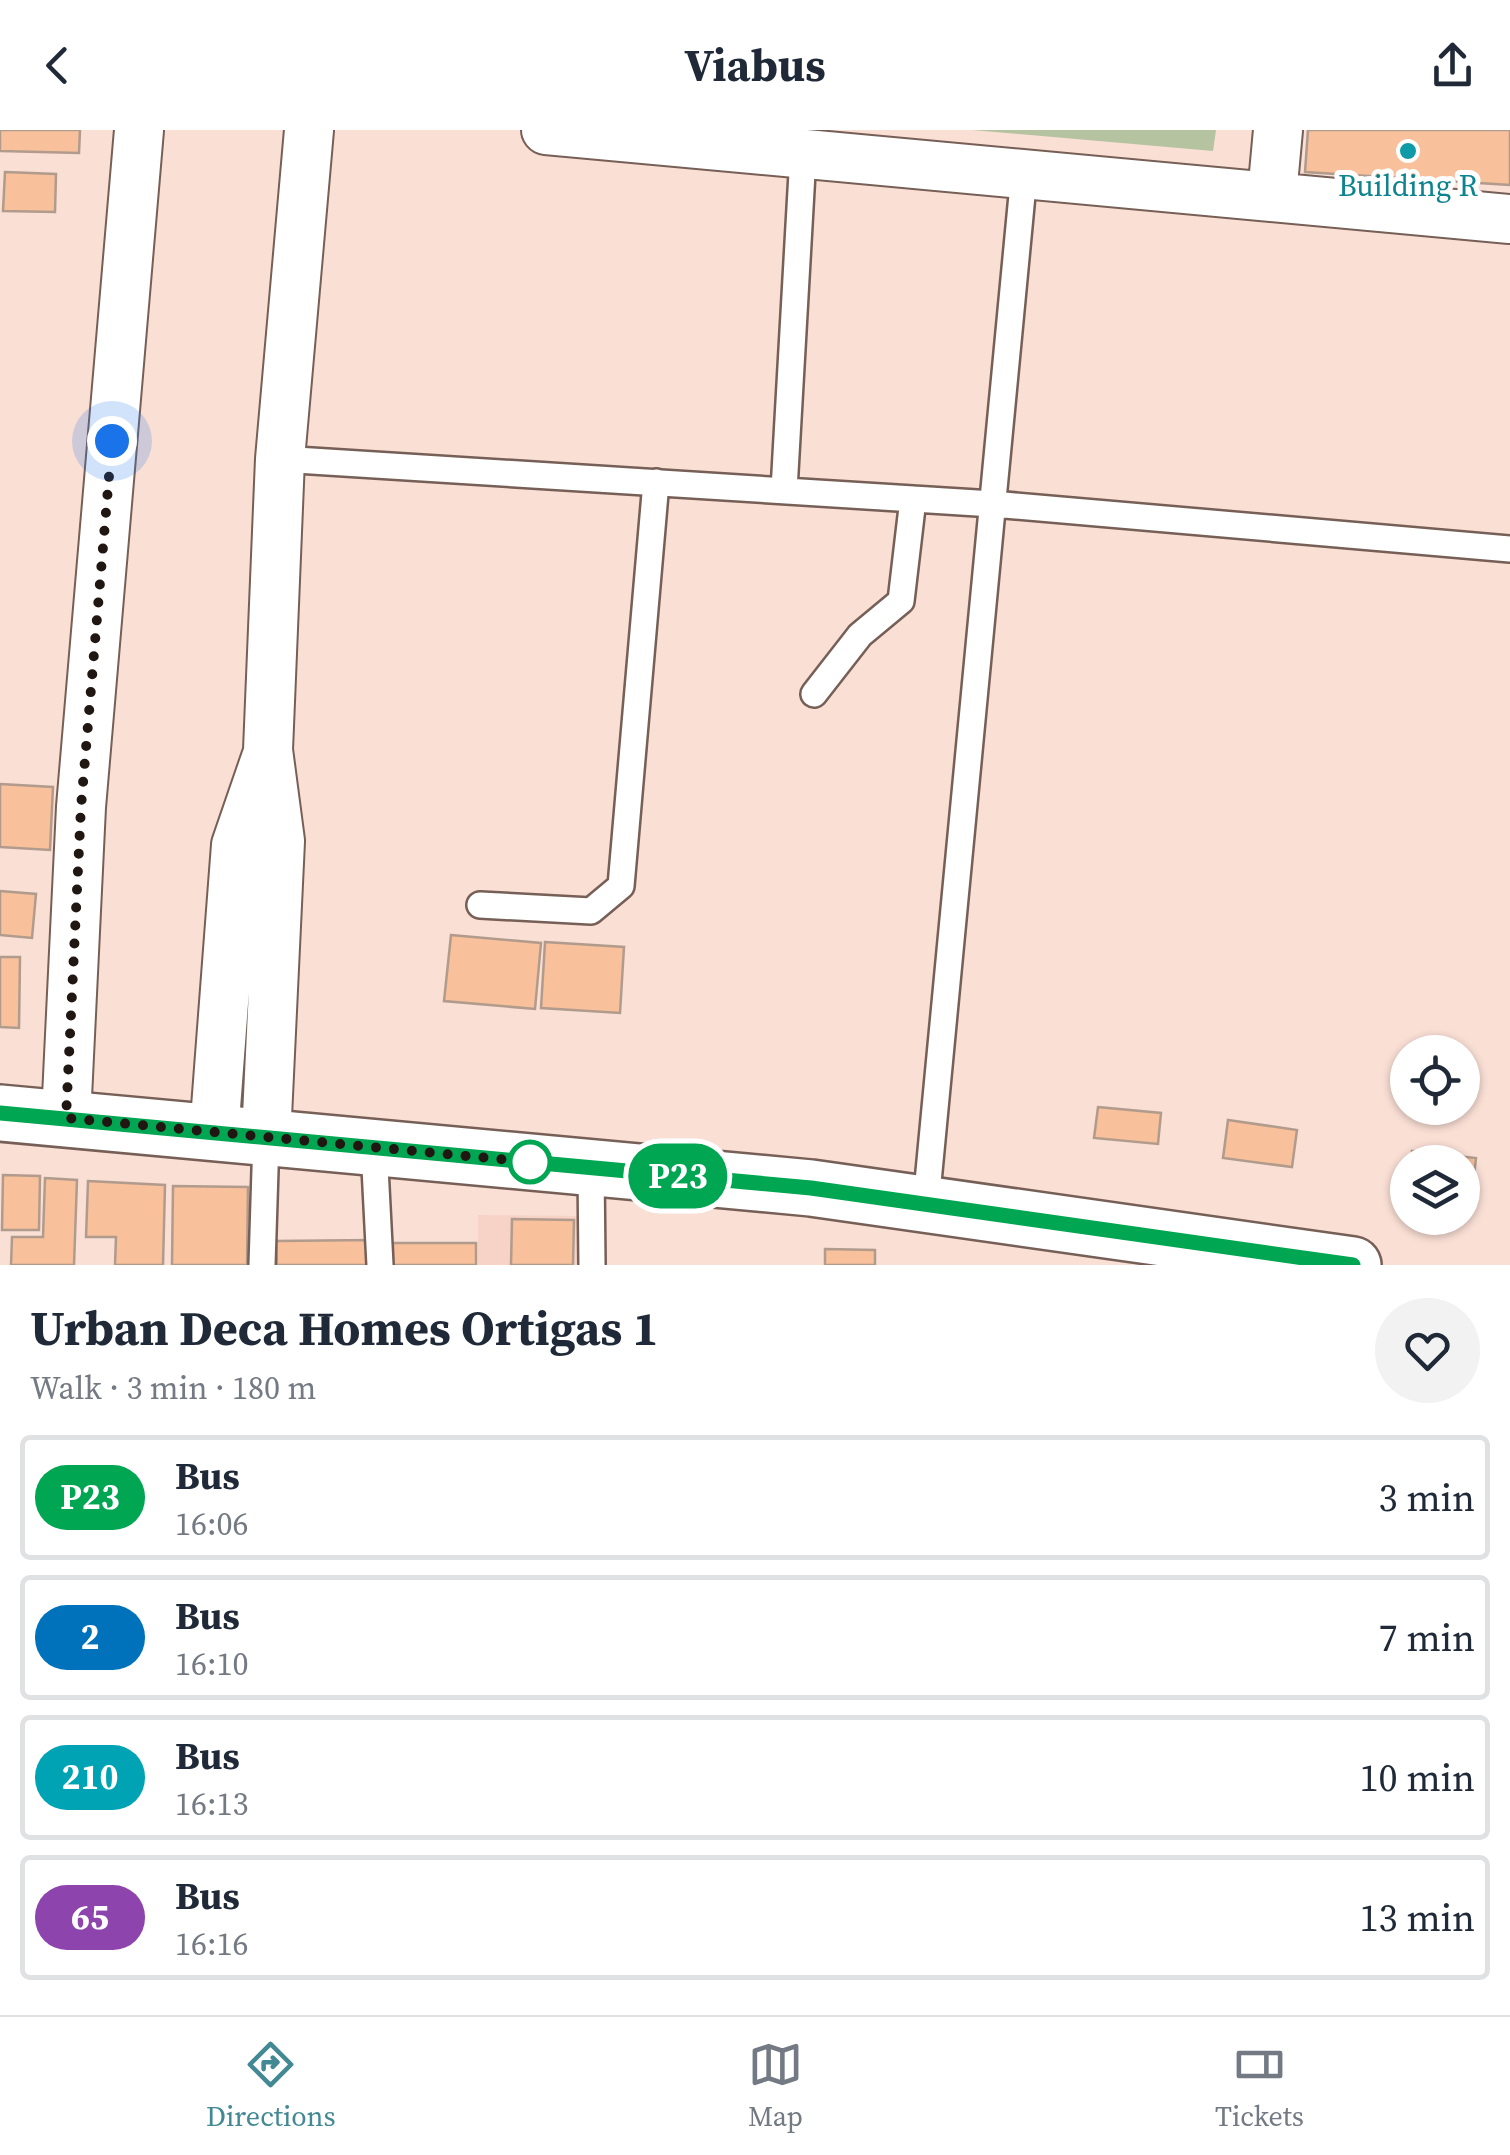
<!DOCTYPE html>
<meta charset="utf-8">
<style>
:root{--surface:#fff;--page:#f2f2f3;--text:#1f2937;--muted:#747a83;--line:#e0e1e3;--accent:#438994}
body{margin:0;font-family:"Source Serif 4",serif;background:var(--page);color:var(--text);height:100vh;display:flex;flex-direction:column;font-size:38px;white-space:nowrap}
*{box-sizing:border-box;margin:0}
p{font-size:32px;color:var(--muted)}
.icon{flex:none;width:55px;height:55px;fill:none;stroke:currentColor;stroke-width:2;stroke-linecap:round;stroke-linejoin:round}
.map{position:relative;height:1135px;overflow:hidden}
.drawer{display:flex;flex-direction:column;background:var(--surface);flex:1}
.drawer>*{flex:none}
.badge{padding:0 20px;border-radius:32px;font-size:35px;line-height:65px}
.controls{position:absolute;left:1390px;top:905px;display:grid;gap:20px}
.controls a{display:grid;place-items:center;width:90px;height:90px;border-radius:50%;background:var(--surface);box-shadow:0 2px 8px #0004;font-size:50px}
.you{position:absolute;width:50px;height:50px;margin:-25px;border:8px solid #fff;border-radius:50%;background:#1a73e8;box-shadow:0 0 0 15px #1a73e833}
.map>.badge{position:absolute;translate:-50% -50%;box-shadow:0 0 0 5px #fff}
.round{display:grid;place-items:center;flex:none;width:105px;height:105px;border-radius:52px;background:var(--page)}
.headline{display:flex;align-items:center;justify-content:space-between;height:170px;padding:0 30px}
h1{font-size:48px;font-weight:700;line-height:75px}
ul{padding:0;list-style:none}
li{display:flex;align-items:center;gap:30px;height:125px;margin:0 20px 15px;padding:0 10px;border:5px solid var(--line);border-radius:10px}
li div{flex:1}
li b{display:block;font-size:38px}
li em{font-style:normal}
li .badge{min-width:110px;font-weight:700;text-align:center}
header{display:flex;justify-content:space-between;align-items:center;height:130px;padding:0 30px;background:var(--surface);font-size:45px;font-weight:700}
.tabs{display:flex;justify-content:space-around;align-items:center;height:140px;border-top:2px solid var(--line);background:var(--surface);font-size:28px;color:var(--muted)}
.tabs a{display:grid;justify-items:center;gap:5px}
.tabs .active{color:var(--accent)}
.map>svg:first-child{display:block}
</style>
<header><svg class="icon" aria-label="back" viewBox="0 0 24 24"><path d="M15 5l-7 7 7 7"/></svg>Viabus<svg class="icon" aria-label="share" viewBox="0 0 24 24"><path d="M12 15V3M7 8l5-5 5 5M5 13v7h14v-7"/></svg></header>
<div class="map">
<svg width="1510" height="1135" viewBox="0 0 1510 1135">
<rect width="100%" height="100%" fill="#fadfd5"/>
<path fill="#f6d3c6" d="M478,1085L585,1086L584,1135H478Z"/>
<path fill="#b5c3a1" d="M972,0H1216L1213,21Z"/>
<path fill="#f8c09b" stroke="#b19b8c" stroke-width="2.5" d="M0,0H80L79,23L0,21Z
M1308,0H1510V55L1305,42Z
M5,42L56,44L55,82L3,81Z
M0,654L53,657L50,720L0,717Z
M0,761L36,764L32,808L0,805Z
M451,805L541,813L535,879L444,871Z
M545,812L624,817L620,883L541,878Z
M0,827H20L19,898L0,897Z
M1098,977L1161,983L1158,1014L1094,1008Z
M1228,990L1297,1000L1292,1037L1223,1028Z
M1412,1021L1476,1028L1472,1066L1462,1065V1032H1411Z
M3,1045L40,1046L39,1100H2Z
M45,1048L77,1050L74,1135H11L12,1107H43Z
M88,1051L165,1055L163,1135H115L116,1107H86Z
M173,1056L248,1057L247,1135H172Z
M512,1089L574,1090L573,1135H511Z
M370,1110V1135H277L276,1111Z
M393,1113H476V1135H393Z
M825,1119L875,1120V1135H825Z"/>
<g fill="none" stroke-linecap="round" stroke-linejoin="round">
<defs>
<path id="lane" d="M280,329L993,374L1510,419
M784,360L803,25
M814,564L860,505L901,471L913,369
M480,775L591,781L621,756L656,352
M374,1018L380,1135
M591,1038L592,1135
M926,1073L1024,44
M262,1135L266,1008"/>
<path id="street" d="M546,0L1510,89
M1272,65L1278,0
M66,988L81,677L139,0
M214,1004L236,715L266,628
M266,1008L280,711L268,620L280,329L309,0"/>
<path id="primary" d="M0,983L811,1058L1353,1135"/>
</defs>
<use href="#lane" stroke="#765f56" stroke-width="30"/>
<use href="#street" stroke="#765f56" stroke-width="52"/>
<use href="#primary" stroke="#765f56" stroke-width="60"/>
<use href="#lane" stroke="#fff" stroke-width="25"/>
<use href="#street" stroke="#fff" stroke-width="48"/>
<use href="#primary" stroke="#fff" stroke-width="55"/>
</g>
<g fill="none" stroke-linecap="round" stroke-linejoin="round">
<defs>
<path id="line" d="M0,983L811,1058L1353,1135"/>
</defs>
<use href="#line" stroke="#fff" stroke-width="22"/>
<use href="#line" stroke="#00a651" stroke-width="15"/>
<path stroke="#201713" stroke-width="10" stroke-dasharray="0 18" d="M112,311L81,677L66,988L530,1032"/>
</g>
<circle fill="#0f9aa8" stroke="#fff" stroke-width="4" cx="1408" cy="21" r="10"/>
<circle fill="#fff" stroke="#00a651" stroke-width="5" cx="530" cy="1032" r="20"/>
<g text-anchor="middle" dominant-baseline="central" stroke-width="10" stroke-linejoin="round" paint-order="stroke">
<g font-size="30" fill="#0d838f" stroke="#fff">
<text x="1408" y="55">Building R</text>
</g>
</g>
</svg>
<div class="controls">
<a><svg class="icon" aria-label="locate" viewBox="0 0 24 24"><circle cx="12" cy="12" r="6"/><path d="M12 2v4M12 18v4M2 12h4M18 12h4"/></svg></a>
<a><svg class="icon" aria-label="layers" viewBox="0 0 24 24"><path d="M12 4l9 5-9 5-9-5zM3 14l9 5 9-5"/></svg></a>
</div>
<div class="you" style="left:112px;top:311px"></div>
<b class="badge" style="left:678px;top:1046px;background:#00a651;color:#fff">P23</b>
</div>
<section class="drawer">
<div class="headline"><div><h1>Urban Deca Homes Ortigas 1</h1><p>Walk · 3 min · 180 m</p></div><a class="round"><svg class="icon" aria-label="heart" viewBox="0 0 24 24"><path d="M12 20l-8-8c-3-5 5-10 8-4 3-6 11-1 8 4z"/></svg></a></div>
<ul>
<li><span class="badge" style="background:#00a651;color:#fff">P23</span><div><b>Bus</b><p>16:06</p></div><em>3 min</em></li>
<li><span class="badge" style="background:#0072bc;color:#fff">2</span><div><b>Bus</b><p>16:10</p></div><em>7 min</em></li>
<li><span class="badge" style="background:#00a3b4;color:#fff">210</span><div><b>Bus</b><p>16:13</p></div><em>10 min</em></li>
<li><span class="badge" style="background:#8e44ad;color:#fff">65</span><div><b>Bus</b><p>16:16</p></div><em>13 min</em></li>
</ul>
</section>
<nav class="tabs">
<a class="active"><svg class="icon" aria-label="directions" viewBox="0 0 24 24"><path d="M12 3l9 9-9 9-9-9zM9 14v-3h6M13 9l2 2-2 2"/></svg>Directions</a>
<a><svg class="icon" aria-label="map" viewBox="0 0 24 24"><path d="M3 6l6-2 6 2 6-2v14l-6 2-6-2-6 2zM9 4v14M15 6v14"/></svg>Map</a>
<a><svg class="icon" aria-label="tickets" viewBox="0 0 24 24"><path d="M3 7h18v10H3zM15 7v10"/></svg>Tickets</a>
</nav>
